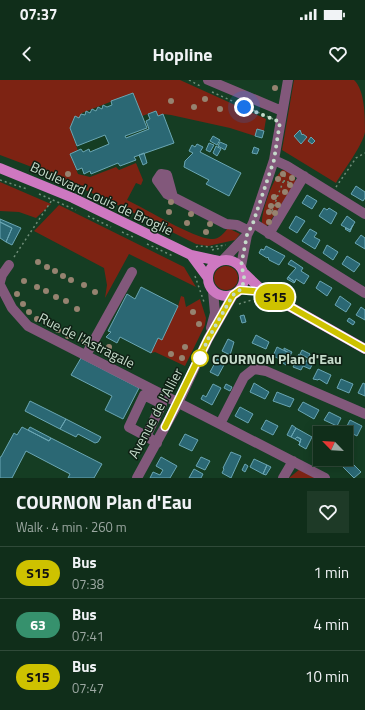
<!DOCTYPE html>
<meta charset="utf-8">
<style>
:root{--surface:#102e1a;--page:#1e3a27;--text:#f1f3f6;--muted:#9ca8a2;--line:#304a39}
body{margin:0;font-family:"Titillium Web",sans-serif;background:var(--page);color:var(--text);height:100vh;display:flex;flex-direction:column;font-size:15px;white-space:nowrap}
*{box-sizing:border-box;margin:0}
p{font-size:13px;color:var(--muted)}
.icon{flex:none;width:22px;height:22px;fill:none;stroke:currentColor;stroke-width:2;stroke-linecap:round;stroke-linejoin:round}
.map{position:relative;height:398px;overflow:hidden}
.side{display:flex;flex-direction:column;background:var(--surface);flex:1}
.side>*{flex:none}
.badge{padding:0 8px;border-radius:13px;font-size:14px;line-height:26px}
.needle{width:26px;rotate:295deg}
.fabs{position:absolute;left:313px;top:346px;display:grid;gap:8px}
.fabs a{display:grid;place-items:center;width:40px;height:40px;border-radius:0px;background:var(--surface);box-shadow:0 2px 10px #0003,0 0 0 1px var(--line);font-size:20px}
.you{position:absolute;width:20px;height:20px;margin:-10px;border:3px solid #fff;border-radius:50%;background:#1a73e8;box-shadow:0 0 0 6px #1a73e833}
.map>.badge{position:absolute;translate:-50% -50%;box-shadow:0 0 0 2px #fff}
.round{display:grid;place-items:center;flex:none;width:42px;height:42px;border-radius:0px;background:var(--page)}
.summary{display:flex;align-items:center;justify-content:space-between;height:68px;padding:0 16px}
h1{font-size:19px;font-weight:700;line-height:30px}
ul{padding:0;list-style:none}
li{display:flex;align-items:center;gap:12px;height:52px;padding:0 16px;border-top:1px solid var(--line)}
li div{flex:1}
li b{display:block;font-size:15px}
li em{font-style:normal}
li .badge{min-width:44px;font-weight:700;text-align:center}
.status{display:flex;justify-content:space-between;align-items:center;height:28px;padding:0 20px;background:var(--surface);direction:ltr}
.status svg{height:11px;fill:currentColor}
header{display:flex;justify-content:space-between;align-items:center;height:52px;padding:0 16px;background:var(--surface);font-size:18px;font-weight:700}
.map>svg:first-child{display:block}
</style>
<div class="status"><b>07:37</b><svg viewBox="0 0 49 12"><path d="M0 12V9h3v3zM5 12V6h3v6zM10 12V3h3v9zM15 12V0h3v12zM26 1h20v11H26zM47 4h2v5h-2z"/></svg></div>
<header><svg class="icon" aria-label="back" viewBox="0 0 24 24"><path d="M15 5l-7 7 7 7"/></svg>Hopline<svg class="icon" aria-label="heart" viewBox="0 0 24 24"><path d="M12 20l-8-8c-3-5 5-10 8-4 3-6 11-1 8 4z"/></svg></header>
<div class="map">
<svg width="365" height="398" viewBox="0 0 365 398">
<rect width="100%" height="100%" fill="#153d23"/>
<path fill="#7d2313" d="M0,0H180L266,39L264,51L257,49L255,56L230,48L171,35L163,34L158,36L156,31L142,36L133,13L82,33L72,53L78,71L70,74L78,94L90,97L116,87L119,90L136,83L143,100L141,105L136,103L127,120C146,129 193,158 211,159C219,160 224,153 228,148L240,154L235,160L208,166L196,164C132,132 68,99 0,75Z
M294,0H354C365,10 365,37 365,52C363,65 343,91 336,103L282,70Z
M282,90H285L292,93L296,102L267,146L262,144C261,132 273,98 282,90Z
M0,102L51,124L36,138L19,132L0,131Z
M59,125L184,187L196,207L129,174L105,218L107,205L104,188L34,151Z
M214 198a12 12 0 1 1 24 0a12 12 0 1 1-24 0Z
M181,216L184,217L186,227L200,219L206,238L205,245L185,286L155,272L151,273L158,258L162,259L178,226Z
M300,389L315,398H289Z"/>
<path fill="#2b6874" stroke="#6aa6b3" d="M133,13L147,48L125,56L126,58L149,49L146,41L150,39L148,34L156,31L158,36L163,34L174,63L134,77L136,80L120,86L118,83L91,94L90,91L84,94L82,88L77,90L70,74L81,69L83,72L89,69L90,72L109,64L105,55L77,66L70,48L75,36L79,38L81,34L85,35L86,31L90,33L92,29L96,31L98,27L102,29L103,25L107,27L112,25L111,21Z
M257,49L264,51L262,58L255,56Z
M300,50L302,55L303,54L307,57L301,64L294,56Z
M213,56L220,60L217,65L210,61Z
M311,57L315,61L312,64L308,61Z
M220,62L227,65L225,70L218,66Z
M209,63L214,65L210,72L206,70Z
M197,64L203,67L200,72L241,93L229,116L206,104L209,100L184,87L185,81L193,73L189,71L192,65L195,67Z
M216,66L221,69L217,76L213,73Z
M254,67L259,69L257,74L252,73Z
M144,73L147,83L143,85L139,75Z
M356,106L365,112V118L363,121L351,114Z
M307,115L317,121L312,129L302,123Z
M324,128L327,130L329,128L337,133L331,144L319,136Z
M296,136L305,141L297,153L289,148Z
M347,136L355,142L350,150L341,145Z
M0,139L21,148L12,165L6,162L12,148L0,142Z
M0,142L12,148L6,162L0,158Z
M353,145L350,152L345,149L346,148L350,150Z
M310,149L317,153L314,157L320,160L315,169L302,161Z
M361,155L365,158V169L355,163Z
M327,165L338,172L333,180L323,173Z
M266,166L285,176L279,185L269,180L268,177L267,178L259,173L261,169L264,170Z
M347,176L360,184L354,192L342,184Z
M291,180L303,188L301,191L309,196L304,204L296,199L295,202L288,197L296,188L288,184Z
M288,197L295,202L294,203L287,199Z
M320,201L332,208L327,216L316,208Z
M141,207L178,226L162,260L158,258L151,273L120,257L117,263L106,257L111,252L108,251L127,214L135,219Z
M340,216L351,224L346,232L335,225Z
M361,227L365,230V240L356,235Z
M244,235L246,242L242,243L240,236Z
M349,238L355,242L353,245L347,241Z
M256,255L269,262L266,269L252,263Z
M228,259L234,262L230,275L222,271Z
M277,267L291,274L286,285L283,283L284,281L273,276Z
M284,268L292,272L291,274L284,270Z
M302,270L310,274L308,278L300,274Z
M299,274L302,280L306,282L308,278L314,281L310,289L303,286L301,290L293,287Z
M81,278L139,308L123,339L105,330L112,316L71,295Z
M217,279L225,283L218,296L210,292Z
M318,289L331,295L327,304L319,299L318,300L313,299Z
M341,299L353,304L349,313L337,308Z
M254,303L269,312L265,319L250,312Z
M363,303L365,304V316L358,313Z
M213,304L221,308L212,325L201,319L203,315L206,317Z
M226,304L232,307L230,311L224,308Z
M277,312L294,319L290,327L273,321Z
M30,321L66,339L60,349L25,331Z
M303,322L319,330L314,339L298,330Z
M240,327L253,334L248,343L235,336Z
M329,332L341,338L337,346L324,340Z
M66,339L101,357L98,362L95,363L78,354L76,357L60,349Z
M266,340L278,346L273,355L261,349Z
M350,340L362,346L357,356L345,350Z
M292,345L296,348L291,357L287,355Z
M22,347L49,361L51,358L102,384L94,398H68L70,394L26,371L12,398H0V377H1L14,353L17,355Z
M30,347L51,358L49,361L28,350Z
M296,348L312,357L306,369L299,365L301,359L297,357L295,359L291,357Z
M185,354L198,360L192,371L179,365Z
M297,357L301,359L299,365L300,362L295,359Z
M231,372L241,376L231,398L222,393L224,389L223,388Z
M161,377L177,386L170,398H150L153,392L160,395L163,390L156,386Z
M201,377L210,381L205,390L196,386Z
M254,379L267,385L263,394L250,387Z
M317,379V378L330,384V385Z
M320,379H333L330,384Z
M350,381L361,392L354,398L343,387Z
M245,384L248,386L245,392L242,390Z
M267,385L271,387L266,395L263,394Z
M194,389L203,394L201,398H189Z"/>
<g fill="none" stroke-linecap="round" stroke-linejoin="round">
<path stroke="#6f8d78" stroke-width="1.5" stroke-dasharray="2 3" stroke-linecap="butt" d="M189,0L202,7
M212,12L273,39
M0,100L27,109
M284,102L285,94
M336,107L356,78L365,73
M39,114L76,130
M272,131L283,102H289
M88,136L111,147
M122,152L133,157
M147,164L173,176
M196,167L198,166L211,167L226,165
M212,170L222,168
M14,177L52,120
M195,196L204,222
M239,224L258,218"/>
<path stroke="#82587b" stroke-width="10" d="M208,0L282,31
M274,80L287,86L365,134
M173,117L167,95L161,94L157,100L167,114L226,144L237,145L249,151
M253,143L365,213
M269,154L304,96
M224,179L247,155L253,143L274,80L288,0
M241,186L247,155
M0,202L2,195L9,185
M0,205L12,228L28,246L220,344L244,297L254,289L266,291L365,334
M211,248L215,233L213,211
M86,275L132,192
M220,344L325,398
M146,356L129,347L144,315L162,324L146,356L157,363
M137,398L178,323L208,259L233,215
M283,398L293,381"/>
<path stroke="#ce78c1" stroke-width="10" d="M0,88L73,118L191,175L219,181
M191,175L208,198
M208 198a18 18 0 1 1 36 0a18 18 0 1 1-36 0Z
M245,194L264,212L365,269"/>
</g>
<g fill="#968370">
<circle cx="275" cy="8" r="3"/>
<circle cx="205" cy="19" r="3"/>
<circle cx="171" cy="21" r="3"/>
<circle cx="194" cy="27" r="3"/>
<circle cx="220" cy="29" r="3"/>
<circle cx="68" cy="94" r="3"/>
<circle cx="283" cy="94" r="3"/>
<circle cx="292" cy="98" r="3"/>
<circle cx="278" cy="99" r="3"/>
<circle cx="290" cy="105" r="3"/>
<circle cx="285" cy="112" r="3"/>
<circle cx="274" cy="117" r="3"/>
<circle cx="171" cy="122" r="3"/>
<circle cx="278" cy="125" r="3"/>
<circle cx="271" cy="126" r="3"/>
<circle cx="169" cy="132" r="3"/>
<circle cx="269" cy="132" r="3"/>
<circle cx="275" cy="133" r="3"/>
<circle cx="191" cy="134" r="3"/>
<circle cx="269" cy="142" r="3"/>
<circle cx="187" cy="143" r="3"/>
<circle cx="210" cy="144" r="3"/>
<circle cx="206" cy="152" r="3"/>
<circle cx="38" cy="182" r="3"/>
<circle cx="47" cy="187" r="3"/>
<circle cx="55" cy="191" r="3"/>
<circle cx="63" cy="196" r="3"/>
<circle cx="71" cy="200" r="3"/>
<circle cx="24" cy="201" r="3"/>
<circle cx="84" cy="205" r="3"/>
<circle cx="37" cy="207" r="3"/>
<circle cx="46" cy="211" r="3"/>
<circle cx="95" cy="212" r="3"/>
<circle cx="17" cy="214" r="3"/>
<circle cx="56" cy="217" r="3"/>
<circle cx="66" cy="221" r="3"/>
<circle cx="23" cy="224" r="3"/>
<circle cx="77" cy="229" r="3"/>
<circle cx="29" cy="232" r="3"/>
<circle cx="193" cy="232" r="3"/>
<circle cx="37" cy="239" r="3"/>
<circle cx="48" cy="244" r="3"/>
<circle cx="199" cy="244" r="3"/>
<circle cx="58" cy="250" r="3"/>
<circle cx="68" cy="256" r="3"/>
<circle cx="84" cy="262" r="3"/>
<circle cx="109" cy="267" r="3"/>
<circle cx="185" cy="267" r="3"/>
<circle cx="171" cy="274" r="3"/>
<circle cx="182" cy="278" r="3"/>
</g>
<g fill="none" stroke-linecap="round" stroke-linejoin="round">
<defs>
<path id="line" d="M165,347L208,259L233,215L240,210L264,212L365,269"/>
</defs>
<use href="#line" stroke="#fff" stroke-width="9"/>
<use href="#line" stroke="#cec200" stroke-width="6"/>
<path stroke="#c5dbca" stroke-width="4" stroke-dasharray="0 7.2" d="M200,278L208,259L233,215L240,210L244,202V194L241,186L247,155L253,143L274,80L280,42L244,27"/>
</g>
<circle fill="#fff" stroke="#cec200" stroke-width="2" cx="200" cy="278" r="8"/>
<g text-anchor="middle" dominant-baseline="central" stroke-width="3" stroke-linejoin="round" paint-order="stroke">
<g font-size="14" fill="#c5dbca" stroke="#0f2014">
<text transform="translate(102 118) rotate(25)">Boulevard Louis de Broglie</text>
<text transform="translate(87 260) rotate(27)">Rue de l'Astragale</text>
<text transform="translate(155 333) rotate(-62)">Avenue de l'Allier</text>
</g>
<g font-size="14" font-weight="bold" fill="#c5dbca" stroke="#0f2014" text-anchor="start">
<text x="212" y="278">COURNON Plan d'Eau</text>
</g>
</g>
</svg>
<div class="fabs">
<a><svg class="needle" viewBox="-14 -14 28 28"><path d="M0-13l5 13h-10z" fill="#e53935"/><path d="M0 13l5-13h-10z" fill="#9ca8a2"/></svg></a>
</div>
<div class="you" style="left:244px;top:27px"></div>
<b class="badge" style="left:275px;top:217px;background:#cec200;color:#111">S15</b>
</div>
<section class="side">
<div class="summary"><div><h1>COURNON Plan d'Eau</h1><p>Walk · 4 min · 260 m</p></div><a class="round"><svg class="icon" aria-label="heart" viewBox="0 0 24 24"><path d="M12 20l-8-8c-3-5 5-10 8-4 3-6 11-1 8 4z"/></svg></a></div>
<ul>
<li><span class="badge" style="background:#cec200;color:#111">S15</span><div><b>Bus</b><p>07:38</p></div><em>1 min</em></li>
<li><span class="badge" style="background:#36916d;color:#fff">63</span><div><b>Bus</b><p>07:41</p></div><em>4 min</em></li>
<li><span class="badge" style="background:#cec200;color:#111">S15</span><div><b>Bus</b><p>07:47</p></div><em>10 min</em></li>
</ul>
</section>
